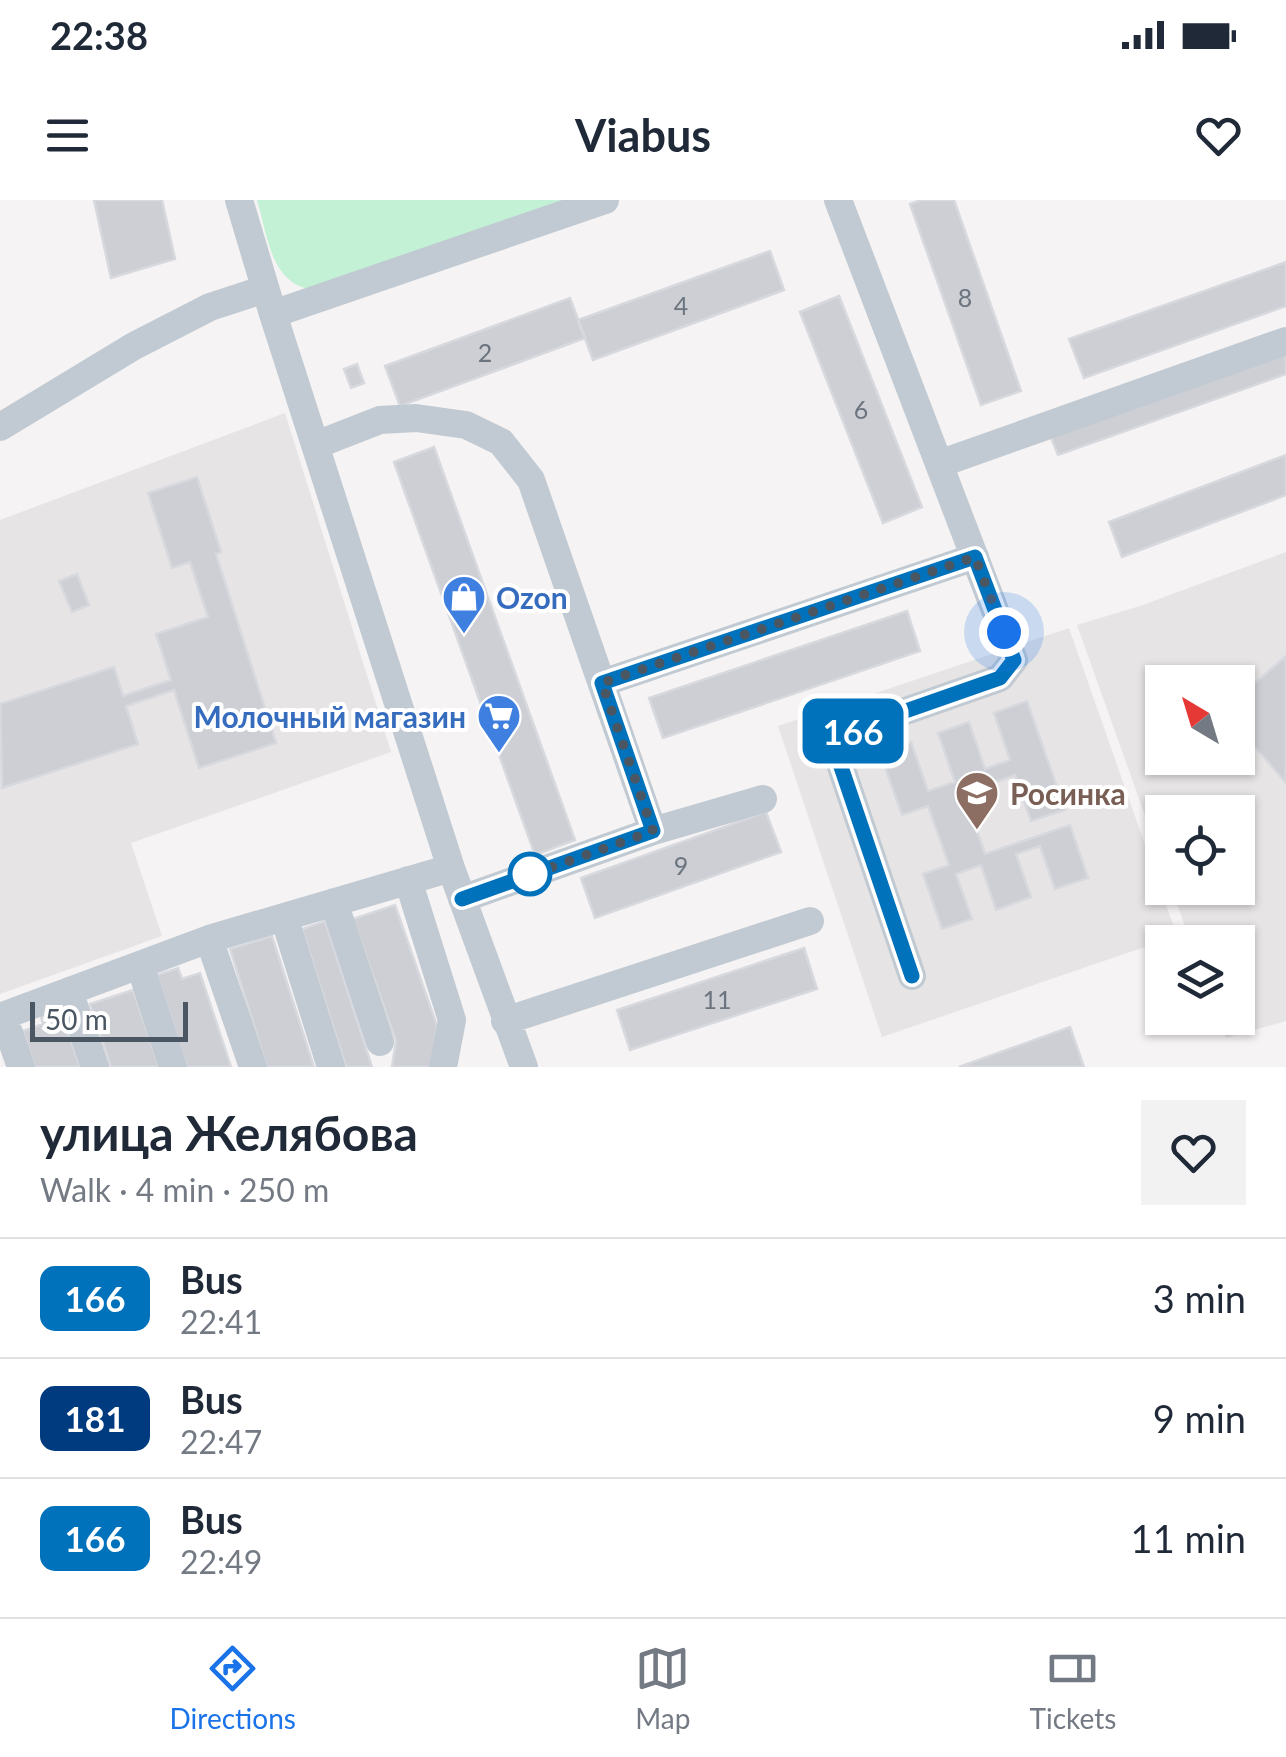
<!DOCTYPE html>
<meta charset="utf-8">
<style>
:root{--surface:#fff;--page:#f2f2f3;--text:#1f2937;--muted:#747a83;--line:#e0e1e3;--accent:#1a73e8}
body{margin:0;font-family:Lato,sans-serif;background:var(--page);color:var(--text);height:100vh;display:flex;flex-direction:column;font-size:38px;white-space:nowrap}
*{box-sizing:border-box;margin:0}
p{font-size:32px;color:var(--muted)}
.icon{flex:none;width:55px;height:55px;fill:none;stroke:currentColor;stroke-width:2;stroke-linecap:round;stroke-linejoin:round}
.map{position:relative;height:867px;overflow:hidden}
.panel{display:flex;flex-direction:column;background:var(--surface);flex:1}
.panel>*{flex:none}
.badge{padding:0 20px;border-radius:15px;font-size:35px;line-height:65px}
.needle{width:65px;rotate:322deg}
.buttons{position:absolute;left:1145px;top:465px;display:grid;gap:20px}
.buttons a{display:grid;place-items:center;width:110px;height:110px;border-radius:0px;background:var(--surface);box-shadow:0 2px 8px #0004;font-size:50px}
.scale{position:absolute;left:30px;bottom:25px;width:158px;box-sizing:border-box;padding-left:10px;border:5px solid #4a5661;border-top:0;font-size:28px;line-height:35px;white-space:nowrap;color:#4a5661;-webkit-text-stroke:8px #fff;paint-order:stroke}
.you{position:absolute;width:50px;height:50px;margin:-25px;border:8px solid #fff;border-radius:50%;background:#1a73e8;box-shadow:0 0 0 15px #1a73e833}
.map>.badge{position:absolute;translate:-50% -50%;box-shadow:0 0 0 5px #fff}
.round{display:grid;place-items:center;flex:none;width:105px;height:105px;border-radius:0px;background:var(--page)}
.headline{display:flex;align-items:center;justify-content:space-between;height:170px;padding:0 40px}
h1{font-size:48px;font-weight:700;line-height:75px}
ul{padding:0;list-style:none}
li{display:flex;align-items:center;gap:30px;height:120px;padding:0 40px;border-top:2px solid var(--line)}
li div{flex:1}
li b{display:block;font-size:38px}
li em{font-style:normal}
li .badge{min-width:110px;font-weight:700;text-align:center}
.status{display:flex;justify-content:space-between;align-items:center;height:70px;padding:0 50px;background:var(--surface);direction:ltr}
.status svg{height:28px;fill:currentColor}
header{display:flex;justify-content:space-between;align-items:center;height:130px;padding:0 40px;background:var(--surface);font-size:45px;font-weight:700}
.dock{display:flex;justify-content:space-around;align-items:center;height:140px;border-top:2px solid var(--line);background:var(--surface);font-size:28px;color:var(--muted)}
.dock a{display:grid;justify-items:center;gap:5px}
.dock .current{color:var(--accent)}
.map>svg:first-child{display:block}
</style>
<div class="status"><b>22:38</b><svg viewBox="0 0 49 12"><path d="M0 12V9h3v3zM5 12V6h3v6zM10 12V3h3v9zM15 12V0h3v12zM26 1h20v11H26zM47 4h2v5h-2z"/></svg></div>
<header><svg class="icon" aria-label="menu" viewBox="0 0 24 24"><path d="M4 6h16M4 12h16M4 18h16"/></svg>Viabus<svg class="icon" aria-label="heart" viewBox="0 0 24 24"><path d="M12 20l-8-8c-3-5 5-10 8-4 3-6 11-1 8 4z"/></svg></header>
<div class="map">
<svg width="1286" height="867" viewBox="0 0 1286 867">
<rect width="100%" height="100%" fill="#f5f3f3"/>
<path fill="#e6e4e5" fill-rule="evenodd" d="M285,213L391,552L131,643L162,736L0,794V320Z
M1286,352V821L1226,838L1218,818H1238V742H1191L1171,688H1238V612H1162V663L1077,425L1140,406ZM1162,482H1238V558H1162Z
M1069,428L1177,736L882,837L778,526Z"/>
<path fill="#c3f1d5" d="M257,0H578L319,90C271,89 268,37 257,0Z"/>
<path fill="#cdcfd5" stroke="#d7d9de" stroke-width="2.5" d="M94,0H162L175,59L111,78Z
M921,0H954L1021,191L981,205L910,4Z
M770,51L784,90L593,160L578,120Z
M1286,62V106L1084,178L1069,139Z
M839,96L922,307L883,323L800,112Z
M570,98L585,138L400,206L385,166Z
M1286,151V174L1058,255L1050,235Z
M357,164L364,183L351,188L344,169Z
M434,247L575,640L535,655L394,262Z
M1286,255V295L1122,357L1109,322Z
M197,277L221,352L216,354L276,543L199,568L174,490L126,506L138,544L2,588L0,504L114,467L123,496L171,480L156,434L208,417L190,362L172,368L148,293Z
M77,374L89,405L72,412L59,381Z
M907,411L920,451L663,538L649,498Z
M1286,456V583L1238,527V498Z
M1027,501L1065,610L1031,621L1015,575L964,593L985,654L1070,625L1088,678L1055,689L1040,646L1016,654L1031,697L996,710L981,665L956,674L972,719L942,729L923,674L949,665L928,606L902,615L880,553L911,542L928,591L955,582L938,533L969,522L985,569L1010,560L994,513Z
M766,612L781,652L595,718L581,678Z
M395,705L437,826L431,867H392L396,841L353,719Z
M325,721L372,867H346L302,729Z
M272,736L314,867H267L230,749Z
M804,748L817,789L630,850L617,810Z
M178,768L182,779L200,773L231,867H187L157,775Z
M133,790L159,867H111L90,804Z
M60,810L80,867H35L23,831L43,824L41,817Z
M1070,827L1084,867H959Z"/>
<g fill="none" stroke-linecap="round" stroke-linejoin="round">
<path stroke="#c1cad2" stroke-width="28" d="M239,0L273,114L451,668L524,867
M838,0L1014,460L1000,478L854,529L838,558L912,776
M273,114L605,0
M0,227L134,146L210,107L265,89
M316,245L380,220L416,218L466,225L501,242L531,280L653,631
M939,264L1286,141
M602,483L975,357
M408,680L452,820L443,867
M462,699L653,631L763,599
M334,702L380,842
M284,717L331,867
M209,739L253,867
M140,765L173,867
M69,791L95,867
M3,816L21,867
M0,817L209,739L451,668
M505,821L810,721"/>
</g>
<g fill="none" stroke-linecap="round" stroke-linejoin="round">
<defs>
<path id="line" d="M462,699L653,631L602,483L975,357L1014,460L1000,478L854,529L838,558L912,776"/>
</defs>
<use href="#line" stroke="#fff" stroke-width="22"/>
<use href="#line" stroke="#0072bc" stroke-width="15"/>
<path stroke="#4a5661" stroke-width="10" stroke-dasharray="0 18" d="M530,674L516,680L653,631L602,483L975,357L1004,432"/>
</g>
<defs>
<symbol id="shop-pin" viewBox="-11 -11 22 30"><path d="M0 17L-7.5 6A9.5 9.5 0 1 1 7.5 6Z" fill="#3f7fe0" stroke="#fff"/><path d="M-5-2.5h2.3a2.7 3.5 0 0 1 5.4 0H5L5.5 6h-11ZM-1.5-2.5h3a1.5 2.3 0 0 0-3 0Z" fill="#fff"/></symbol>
<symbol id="supermarket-pin" viewBox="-11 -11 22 30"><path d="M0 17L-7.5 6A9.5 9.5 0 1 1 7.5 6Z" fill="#3f7fe0" stroke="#fff"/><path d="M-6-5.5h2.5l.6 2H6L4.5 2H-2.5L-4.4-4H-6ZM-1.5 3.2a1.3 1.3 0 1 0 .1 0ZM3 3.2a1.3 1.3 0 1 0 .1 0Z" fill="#fff"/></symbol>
<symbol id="school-pin" viewBox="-11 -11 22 30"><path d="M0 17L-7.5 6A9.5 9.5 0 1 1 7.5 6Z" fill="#8d6e63" stroke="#fff"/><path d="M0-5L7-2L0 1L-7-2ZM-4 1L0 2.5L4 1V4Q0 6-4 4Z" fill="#fff"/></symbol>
</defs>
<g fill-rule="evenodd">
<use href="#shop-pin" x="439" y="372" width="50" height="68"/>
<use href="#supermarket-pin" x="474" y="491" width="50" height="68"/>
<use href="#school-pin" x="952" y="568" width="50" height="68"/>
</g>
<circle fill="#fff" stroke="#0072bc" stroke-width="5" cx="530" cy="674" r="20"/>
<g text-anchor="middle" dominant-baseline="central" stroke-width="8" stroke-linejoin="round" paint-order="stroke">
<g font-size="25" fill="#6b747e">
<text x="965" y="97">8</text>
<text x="681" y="105">4</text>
<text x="485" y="152">2</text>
<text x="861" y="209">6</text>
<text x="681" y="665">9</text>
<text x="717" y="799">11</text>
</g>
<g font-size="30" font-weight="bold" fill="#366cbe" stroke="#fff" text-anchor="start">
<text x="496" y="397">Ozon</text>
<text x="466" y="516" text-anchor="end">Молочный магазин</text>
</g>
<g font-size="30" font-weight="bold" fill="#785e54" stroke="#fff" text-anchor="start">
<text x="1010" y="593">Росинка</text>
</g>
</g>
</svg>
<div class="buttons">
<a><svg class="needle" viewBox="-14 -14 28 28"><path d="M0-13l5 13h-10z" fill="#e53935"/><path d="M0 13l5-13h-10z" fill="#747a83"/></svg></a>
<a><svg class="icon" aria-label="locate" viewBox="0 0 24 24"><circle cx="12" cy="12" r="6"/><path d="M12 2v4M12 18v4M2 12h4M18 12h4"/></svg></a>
<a><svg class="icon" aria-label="layers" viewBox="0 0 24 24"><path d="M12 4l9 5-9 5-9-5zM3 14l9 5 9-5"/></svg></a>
</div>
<div class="scale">50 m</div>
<div class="you" style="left:1004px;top:432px"></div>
<b class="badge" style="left:853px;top:531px;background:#0072bc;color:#fff">166</b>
</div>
<section class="panel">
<div class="headline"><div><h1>улица Желябова</h1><p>Walk · 4 min · 250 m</p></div><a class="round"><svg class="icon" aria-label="heart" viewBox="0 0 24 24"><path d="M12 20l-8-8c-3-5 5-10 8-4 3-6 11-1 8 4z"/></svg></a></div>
<ul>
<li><span class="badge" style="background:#0072bc;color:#fff">166</span><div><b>Bus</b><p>22:41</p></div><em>3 min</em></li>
<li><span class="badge" style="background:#003b80;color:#fff">181</span><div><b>Bus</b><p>22:47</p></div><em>9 min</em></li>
<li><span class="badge" style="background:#0072bc;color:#fff">166</span><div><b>Bus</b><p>22:49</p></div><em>11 min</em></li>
</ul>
</section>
<nav class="dock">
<a class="current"><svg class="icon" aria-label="directions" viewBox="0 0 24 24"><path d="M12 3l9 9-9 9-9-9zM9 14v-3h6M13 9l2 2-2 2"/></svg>Directions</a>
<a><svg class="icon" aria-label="map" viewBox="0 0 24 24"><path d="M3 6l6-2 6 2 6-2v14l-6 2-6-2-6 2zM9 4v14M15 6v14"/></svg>Map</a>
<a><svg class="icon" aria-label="tickets" viewBox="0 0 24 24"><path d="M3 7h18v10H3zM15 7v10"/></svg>Tickets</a>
</nav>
